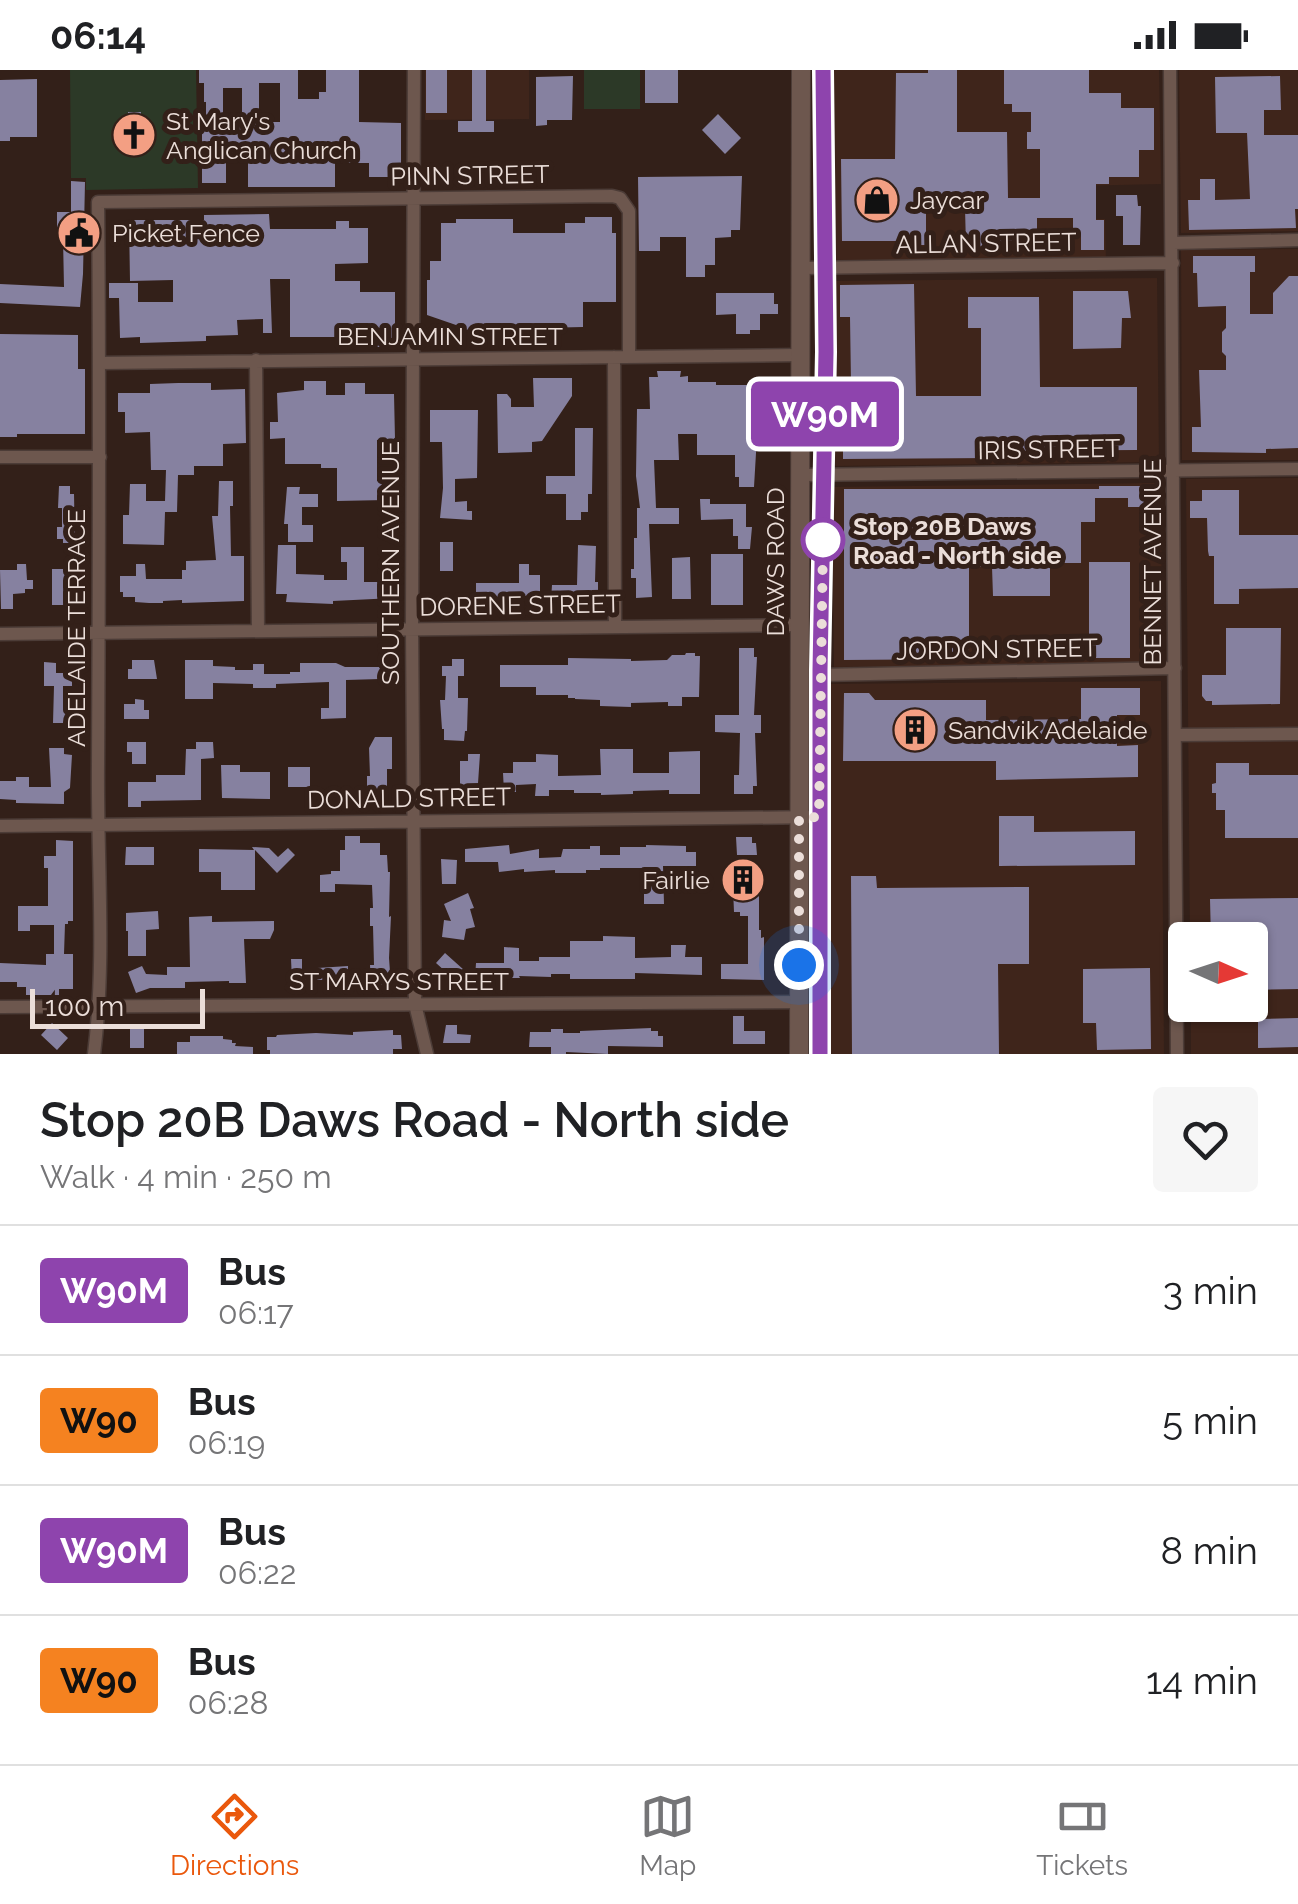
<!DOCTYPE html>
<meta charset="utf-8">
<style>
:root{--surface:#fff;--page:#f6f6f6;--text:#202124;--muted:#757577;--line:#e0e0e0;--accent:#ea580c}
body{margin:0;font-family:Raleway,sans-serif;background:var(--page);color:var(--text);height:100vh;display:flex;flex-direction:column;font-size:38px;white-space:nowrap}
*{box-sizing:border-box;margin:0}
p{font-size:32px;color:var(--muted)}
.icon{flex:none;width:55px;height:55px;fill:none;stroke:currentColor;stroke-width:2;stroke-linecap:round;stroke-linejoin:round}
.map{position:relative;height:984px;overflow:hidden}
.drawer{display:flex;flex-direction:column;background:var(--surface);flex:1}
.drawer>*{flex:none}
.badge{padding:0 20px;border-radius:8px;font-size:35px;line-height:65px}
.needle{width:65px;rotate:93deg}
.buttons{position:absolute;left:1168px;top:852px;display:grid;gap:20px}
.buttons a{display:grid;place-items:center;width:100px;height:100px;border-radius:10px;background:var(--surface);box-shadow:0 2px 8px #0004;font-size:50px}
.scale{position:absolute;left:30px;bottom:25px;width:175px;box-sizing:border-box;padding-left:10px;border:5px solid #ebded9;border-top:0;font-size:28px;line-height:35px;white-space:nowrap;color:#ebded9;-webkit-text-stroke:8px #332019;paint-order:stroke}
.you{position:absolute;width:50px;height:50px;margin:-25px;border:8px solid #fff;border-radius:50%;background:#1a73e8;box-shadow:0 0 0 15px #1a73e833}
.map>.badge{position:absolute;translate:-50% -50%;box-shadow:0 0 0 5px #fff}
.round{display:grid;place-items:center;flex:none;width:105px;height:105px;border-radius:10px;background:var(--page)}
.head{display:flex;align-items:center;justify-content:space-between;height:170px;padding:0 40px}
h1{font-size:48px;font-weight:600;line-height:75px}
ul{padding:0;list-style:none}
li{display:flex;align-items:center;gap:30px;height:130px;padding:0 40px;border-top:2px solid var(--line)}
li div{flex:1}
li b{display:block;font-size:38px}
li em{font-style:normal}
li .badge{min-width:110px;font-weight:700;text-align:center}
.status{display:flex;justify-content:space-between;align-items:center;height:70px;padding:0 50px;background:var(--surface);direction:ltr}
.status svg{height:28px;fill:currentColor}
.tabs{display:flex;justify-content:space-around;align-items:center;height:140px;border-top:2px solid var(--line);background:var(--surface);font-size:28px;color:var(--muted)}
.tabs a{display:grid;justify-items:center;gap:5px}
.tabs .on{color:var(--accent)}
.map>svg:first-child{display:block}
</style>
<div class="status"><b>06:14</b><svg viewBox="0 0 49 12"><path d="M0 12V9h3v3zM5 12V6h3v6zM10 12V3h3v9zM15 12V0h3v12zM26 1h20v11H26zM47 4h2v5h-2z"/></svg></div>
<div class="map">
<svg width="1298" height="984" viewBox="0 0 1298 984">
<rect width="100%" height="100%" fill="#332019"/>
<path fill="#3f251b" d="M425,0H529V49L425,50Z
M828,0H1159L1161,114L1075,116V149H1105L1106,189L829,190Z
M1179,0H1298V161L1181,163Z
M1298,179V390H1182L1181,180Z
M1157,208L1159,392L835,396L833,211Z
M1298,408V984H1191V935H1250V870H1190L1186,409Z
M1161,413L1162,594L834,597L832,417Z
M1161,611L1164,984H831L828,614Z"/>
<path fill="#2c3927" d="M70,0H196L198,118L86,120V108H71Z
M584,0H640V39H584Z"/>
<path fill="#8681a0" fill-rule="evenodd" d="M199,0H298V29H319V22H326V0H359V52L401,53V107H369V93H335V117H248V90H226V113H202V54H206V32H204V13H199ZM259,13H280V52H259ZM223,18H242V52H223Z
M426,0H447V43H426Z
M472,0H486V51H494V62H458V51H472Z
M645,0H678V33H645Z
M928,0H957V62H1007L1008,128H1040V79H1027V62H1031V42H1012V34H1004V0H1089V23H1121V38H1154V80H1139V107H1109V114H1096V150H1104V180H1081V163H1073V148H1037V172H1008V177L966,176L965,138H926V175H898L899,171H842L841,89H895L896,3H928Z
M573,6L572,50H547V55L536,56V7Z
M1280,6L1281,40H1264V65H1298V139H1295L1296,158L1189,160L1188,130H1200V109H1215V130L1250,129L1247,63H1216L1215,7Z
M37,9V67H10V71H0V10Z
M128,42H141V61H146V77H140V82L122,79L123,56H128Z
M718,44L741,68L725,84L702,60Z
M742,106L740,160H731V167L715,168V195H705V207H686V167H660V181H639L638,107Z
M71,111L85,112L83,204L80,237L0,233V214L64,217L63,168L57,169V142H71Z
M1116,125H1137L1138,136H1141L1140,175H1123V146H1116Z
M269,144L270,159H336V151H349V158H368V193L335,194V211H360V222H395V277H357V267H290V209H270L272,263H263V249L237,250L238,265L206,266V271L140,273V267L120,268L119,228H109V213H138V232H173V210L130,211L129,150H204V145Z
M585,147H612V163H616V232H583V257L456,260V255L427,245V210H430V191H441V153H456V149H513V163H565V153H585Z
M1193,186H1255V202H1250V244H1273V223L1289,206H1298V378L1266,379V383L1192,382V357H1201L1199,300H1226V286L1222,282V262L1226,258V236L1198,237L1197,203H1193Z
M914,214L916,326H981V258H968V227H1039L1040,317H1137V380L992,381V388L843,389V335H862V313H851L850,247H840V215Z
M1073,221H1128L1131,248H1122L1121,278L1073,279Z
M716,223H774V234H778V244H760V260H750V264H736V244L716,245Z
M0,264L78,265V299H85V364H17V367H0Z
M657,301H681L680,307L688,306V312H716V315H764V312H778L784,316V330H749L750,366H757L754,417H739V407H735V385H697V364H678L679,390H654L656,438H679V454H649L652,527L636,528V508H631V499H634V468H637V438H640L636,406L637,339H650L649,307H658Z
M533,308H572V326L542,371L532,372V382L498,383L497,324H507L511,329V337H534Z
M304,311H326V325H345V313H365V324H394L395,369L377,370V411H386V430L337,431V398H321V394H285V368L270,369V352H278L277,323L304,320Z
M178,313H211V320L245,319L246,373L223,374V396H194V405H178L177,442H165L164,475L123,474V445H129L130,414H146V431H165L166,400H151L150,362L125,363V342H118V323H150V314Z
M430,340H478L477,408L455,409V432L467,431V441H472V450L440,448L443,418L442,372H430Z
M575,358H593L592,424H588V442H581V450H566V424H546V406H575Z
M219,411H233V436H230L231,486H244V531L182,533V530L163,531V533H149L135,532V527H123V522H120V506H136V494H145L146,509H182V500H186V491L216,490L212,446H218Z
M59,416H70V424H74L75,473H63V469H57V457H62V438H58Z
M1099,416H1149V437H1128V428H1095V452H1081V493H1050V526H993L992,497H969V589L844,590V419H1099Z
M287,417H300L299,424H318V437H302V455H313V472H288V454H284Z
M1202,420H1239V465H1298V518L1239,519V534H1214V486H1209L1208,481L1207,448H1190V431H1202Z
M700,429H710V434H746V457H752L750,479H738V466H733V449L701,450Z
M440,472H453V501H440Z
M278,475H296V504L324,505V510H347V492H341V477H364V512H394V528L333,531V534L286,532L287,524H276Z
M578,475L596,476L595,512H598V530H551L552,515H577Z
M711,484H743V535H711Z
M690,487L691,529H672V488Z
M1089,492H1130V588H1089Z
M17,494H26L27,510H33V519H25V523L13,524V539H1L0,500H17Z
M519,494H529V505H540V523H529V526H508V528H476V513H519Z
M52,499H66V516H78V528H73V531H65V535H52Z
M1226,558H1281L1280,634L1212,635V631H1206L1202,626V605H1226Z
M739,578H754V587H757L754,645H761V663H755L757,716H753V724H734V705H739L740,663L715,662V645H739Z
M686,583H695V586H700L699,627H682V636H668V632L631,633V637L600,636V630L575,629V628H568V625H536V617H500V595H568V588L631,589V591L667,590L672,585H685Z
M452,589H464V606H458V628H468L467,661H465L464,671L444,670V659H442L440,630H445L446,606H442V596H452Z
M132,590H154L157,609H128V599H132Z
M185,590H213V596L235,597V600H253V594H264V604H290V602H300V593H336L345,597H380V609L346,610V648L321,649V638H329V612L276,614V618H253V614L213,613V629H185Z
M44,592L56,593V603H72V616H63V638H69V653H53L54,616H44Z
M1081,618H1140V645H1117V676L1138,675V707L996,710V691H843L844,623H869L875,630H986V650L1081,649Z
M135,629L144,630V640H149V649H124V634H135Z
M375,667H392V699H387V721H382V727H367V706H370L369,678Z
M127,672H146V694H132V682H127Z
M196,672H213L214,688L201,689V730L141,731V737H128V712H156V705H185L186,679H196Z
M49,678H64V684L72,685L70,718L64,722V734L16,733V730L0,729V711H16V707H29V717H51Z
M600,679H633V703H669V682L700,681V724H669V720L633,721V724L601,725V723H574V720H549V726H535L536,714L516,715V722H504L503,703H513V692H536V684L558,685V706L601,705Z
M468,684H480L477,728H462V721H460V691H468Z
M1216,693H1249V705H1298V768H1225V740H1216V723H1212V714L1216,713Z
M221,695H240V702H270V729L222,728Z
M288,697H310V717H288Z
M999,746H1034V762L1135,761V795L999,796Z
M345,766H360V773H380V785H387L388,802H390L389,847L391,846L389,888L391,916H371L370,895H374L373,856H370V838H373L372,815L335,814V822H320V805L331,804V801H340V780H345Z
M736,767H752V773H756L757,785H737Z
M56,770L73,771V851H68V854H65L64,884H73V919H59V925H26V917H17V912H0V893L46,895V884H54V855H30V861H18V836H48V798H44V786H56Z
M509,775L510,784L539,779V788L561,787L563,779H590V776H600V785H620V777H646V775L686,776V782H696V796H663L664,834H644V798H600V800H586V803H555V800L524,802V799L499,802L498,792H465V779Z
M126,777H154V795H125Z
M252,777L269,778L278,787L288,778L295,785L277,803L255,780V820H221V802H199V779L254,780Z
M441,789L457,790L456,814H442Z
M724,802H761V818H759V860H761V868L764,867V910L721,909V894H748V846H740V842H734L733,818H725Z
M851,806H876L877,818L1029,817V894H998L999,984H852Z
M468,823L474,838L470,839L475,857L466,859L464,870L442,867L444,850L451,851L444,834Z
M1298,828V919L1250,920V870H1211L1210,829Z
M158,841L159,859L146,860V886H128V861H126V843Z
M212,846V852L274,851V860L270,869H244L246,913H229V911L185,912V918H150L136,923L128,902L142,896L146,904L167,905V897H190L189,847Z
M603,866L635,867V888L671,887V875H686L685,887H702V905L635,903V909H570V904H551V907L519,906L520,908H475L476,893H504V877L519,878V891H539V887H570V871H603Z
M445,883L464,900L455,910L436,893Z
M291,889H302V899L348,896V910H292Z
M1150,898L1151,979L1097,980L1096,953H1083V899Z
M733,946H744V961H765V974H733Z
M1298,948V977L1258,978V949Z
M52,953L68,968L57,980L41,965Z
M130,955H144V978H130Z
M446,955H457V964L471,965L470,973H443Z
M651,958V961H658V966H663V977L608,976V984L566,982V984H551V977H529L530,962H551V959H563V963H580V961Z
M393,960V965H401L402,979H393V984H270V980H267V967H276L277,965L316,963L353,965V962Z
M190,966H223V969L232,970V973H236L235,976L253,977V984H177V972H190Z"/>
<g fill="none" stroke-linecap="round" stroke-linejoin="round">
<defs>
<path id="street" d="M414,0L412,559L415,934L427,984
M1170,0L1177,984
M1173,173L1298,170
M800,198L1173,193
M614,287L615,557
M256,290L258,561
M100,293L800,285
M0,387H100
M800,405L1298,399
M0,564L800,555
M820,605L1175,598
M1175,665L1298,664
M0,756L819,747
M0,937L799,932
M94,984C106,889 97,791 98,695C99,507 100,320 98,132L612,126L620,128L629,141V287"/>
<path id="secondary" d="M799,984L801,0
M820,984V600L826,282L823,0"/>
</defs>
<use href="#street" stroke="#4c3c37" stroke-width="15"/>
<use href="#secondary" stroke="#4c3c37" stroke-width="20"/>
<use href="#street" stroke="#6d574e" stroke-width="12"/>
<use href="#secondary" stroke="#6d574e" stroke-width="18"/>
</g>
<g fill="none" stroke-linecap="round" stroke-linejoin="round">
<defs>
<path id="line" d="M820,984V600L826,282L823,0"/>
</defs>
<use href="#line" stroke="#fff" stroke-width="22"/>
<use href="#line" stroke="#8e44ad" stroke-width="15"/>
<path stroke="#ebded9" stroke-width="10" stroke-dasharray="0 18" d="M799,895V748L819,747L823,470"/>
</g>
<defs>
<symbol id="church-disc" viewBox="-11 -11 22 22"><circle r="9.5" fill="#f39f83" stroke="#332019"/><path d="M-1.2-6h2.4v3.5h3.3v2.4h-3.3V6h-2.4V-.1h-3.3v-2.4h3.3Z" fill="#111"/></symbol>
<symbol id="shop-disc" viewBox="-11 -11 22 22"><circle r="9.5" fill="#f39f83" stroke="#332019"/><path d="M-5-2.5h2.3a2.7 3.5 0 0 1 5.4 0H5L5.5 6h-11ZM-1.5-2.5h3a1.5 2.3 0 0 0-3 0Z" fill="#111"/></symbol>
<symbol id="civic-disc" viewBox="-11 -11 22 22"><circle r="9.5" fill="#f39f83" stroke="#332019"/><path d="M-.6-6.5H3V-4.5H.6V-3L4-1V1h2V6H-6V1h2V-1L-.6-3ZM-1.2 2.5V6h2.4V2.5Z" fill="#111"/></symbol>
<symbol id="building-disc" viewBox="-11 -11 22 22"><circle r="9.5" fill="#f39f83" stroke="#332019"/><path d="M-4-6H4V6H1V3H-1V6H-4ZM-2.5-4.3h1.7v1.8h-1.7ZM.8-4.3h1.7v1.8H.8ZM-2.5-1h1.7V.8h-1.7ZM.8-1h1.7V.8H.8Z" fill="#111"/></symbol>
</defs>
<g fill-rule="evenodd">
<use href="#church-disc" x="109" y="40" width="50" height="50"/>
<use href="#shop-disc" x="852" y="105" width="50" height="50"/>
<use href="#civic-disc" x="54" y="138" width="50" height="50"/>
<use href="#building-disc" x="890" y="635" width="50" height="50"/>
<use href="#building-disc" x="718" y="785" width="50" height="50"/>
</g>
<circle fill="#fff" stroke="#8e44ad" stroke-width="5" cx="823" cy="470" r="20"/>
<g text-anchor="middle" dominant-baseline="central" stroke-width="10" stroke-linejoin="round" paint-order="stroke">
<g font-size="25" fill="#ebded9" stroke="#332019" text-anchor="start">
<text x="166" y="51">St Mary's<tspan x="166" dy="29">Anglican Church</tspan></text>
<text x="910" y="130">Jaycar</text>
<text x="112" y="163">Picket Fence</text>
<text x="948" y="660">Sandvik Adelaide</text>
<text x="710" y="810" text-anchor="end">Fairlie</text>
</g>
<g font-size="25" fill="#ebded9" stroke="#332019">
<text transform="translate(470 105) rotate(-1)">PINN STREET</text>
<text transform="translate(986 173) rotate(-1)">ALLAN STREET</text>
<text x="450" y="266">BENJAMIN STREET</text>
<text transform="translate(1049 379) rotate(-1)">IRIS STREET</text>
<text transform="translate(775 492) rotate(-90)">DAWS ROAD</text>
<text transform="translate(1152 492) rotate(-90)">BENNET AVENUE</text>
<text transform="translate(390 493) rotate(-90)">SOUTHERN AVENUE</text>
<text transform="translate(520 535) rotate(-1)">DORENE STREET</text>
<text transform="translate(76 558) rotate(-90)">ADELAIDE TERRACE</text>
<text transform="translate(997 579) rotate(-1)">JORDON STREET</text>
<text transform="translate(409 728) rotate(-1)">DONALD STREET</text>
<text x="399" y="911">ST MARYS STREET</text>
</g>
<g font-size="25" font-weight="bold" fill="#ebded9" stroke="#332019" text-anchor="start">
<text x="853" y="456">Stop 20B Daws<tspan x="853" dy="29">Road - North side</tspan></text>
</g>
</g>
</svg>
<div class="buttons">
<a><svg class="needle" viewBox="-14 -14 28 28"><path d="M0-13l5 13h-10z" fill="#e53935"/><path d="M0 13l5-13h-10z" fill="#757577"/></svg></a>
</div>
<div class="scale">100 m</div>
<div class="you" style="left:799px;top:895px"></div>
<b class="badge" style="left:825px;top:344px;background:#8e44ad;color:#fff">W90M</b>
</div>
<section class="drawer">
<div class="head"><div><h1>Stop 20B Daws Road - North side</h1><p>Walk · 4 min · 250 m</p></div><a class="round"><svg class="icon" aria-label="heart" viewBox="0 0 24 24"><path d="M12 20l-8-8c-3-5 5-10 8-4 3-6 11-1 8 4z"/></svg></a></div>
<ul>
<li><span class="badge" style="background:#8e44ad;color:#fff">W90M</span><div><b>Bus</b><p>06:17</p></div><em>3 min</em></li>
<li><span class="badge" style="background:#f58220;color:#111">W90</span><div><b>Bus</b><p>06:19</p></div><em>5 min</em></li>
<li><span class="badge" style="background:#8e44ad;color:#fff">W90M</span><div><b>Bus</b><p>06:22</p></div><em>8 min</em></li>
<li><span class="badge" style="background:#f58220;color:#111">W90</span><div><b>Bus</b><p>06:28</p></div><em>14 min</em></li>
</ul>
</section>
<nav class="tabs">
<a class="on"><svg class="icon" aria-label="directions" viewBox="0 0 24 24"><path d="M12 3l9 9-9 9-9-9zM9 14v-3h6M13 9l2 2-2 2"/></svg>Directions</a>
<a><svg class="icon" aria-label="map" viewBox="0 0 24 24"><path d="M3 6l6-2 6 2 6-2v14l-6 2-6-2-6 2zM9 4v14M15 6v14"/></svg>Map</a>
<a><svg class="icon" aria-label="tickets" viewBox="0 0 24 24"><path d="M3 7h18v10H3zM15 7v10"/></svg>Tickets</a>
</nav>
